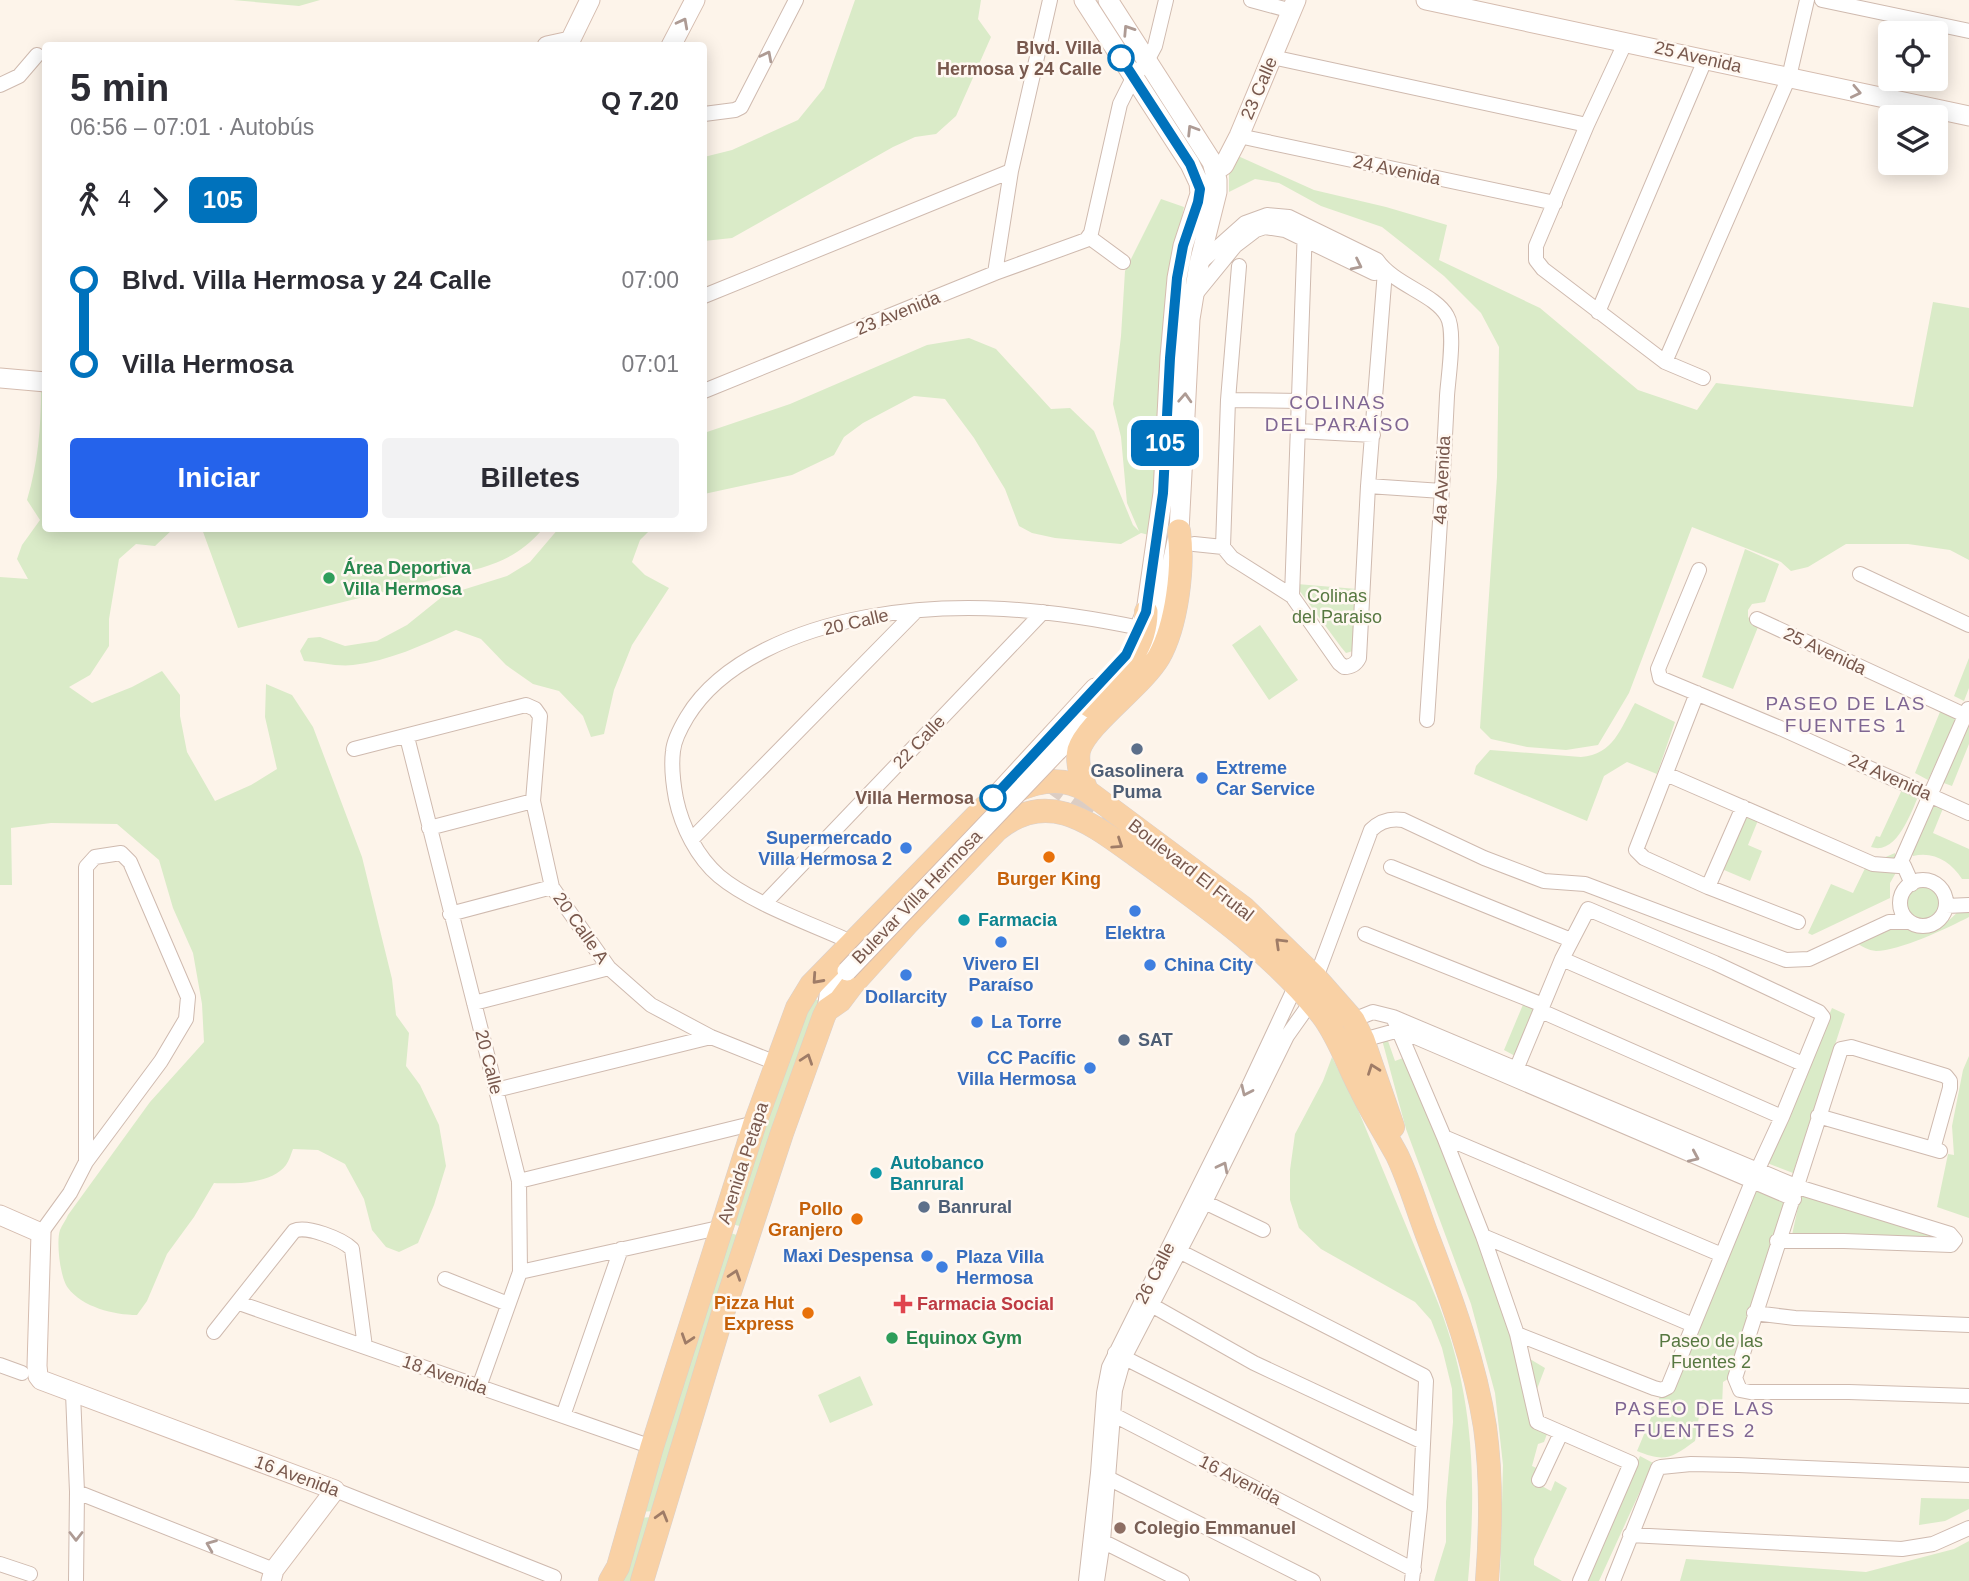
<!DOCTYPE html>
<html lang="es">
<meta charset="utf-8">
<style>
:root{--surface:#fff;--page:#f2f2f3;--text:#2b2b33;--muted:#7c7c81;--accent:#2563eb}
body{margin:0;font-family:Helvetica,sans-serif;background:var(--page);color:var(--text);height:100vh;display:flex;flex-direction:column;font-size:26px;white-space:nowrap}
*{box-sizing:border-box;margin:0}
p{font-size:23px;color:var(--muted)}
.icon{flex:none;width:38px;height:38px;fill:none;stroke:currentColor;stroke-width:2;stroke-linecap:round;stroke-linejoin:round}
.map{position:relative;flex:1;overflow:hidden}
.details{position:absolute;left:42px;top:42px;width:665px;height:490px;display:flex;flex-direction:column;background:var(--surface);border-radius:7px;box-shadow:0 4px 18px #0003}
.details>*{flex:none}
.badge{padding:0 14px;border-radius:10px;font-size:24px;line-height:46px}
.fabs{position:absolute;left:1878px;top:21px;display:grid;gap:14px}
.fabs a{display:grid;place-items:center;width:70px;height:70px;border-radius:7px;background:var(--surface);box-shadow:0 4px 18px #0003;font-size:35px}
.map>.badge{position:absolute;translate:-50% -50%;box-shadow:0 0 0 4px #fff}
.legs{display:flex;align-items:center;gap:10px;height:77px;padding:0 28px;font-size:23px}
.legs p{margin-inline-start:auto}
.summary{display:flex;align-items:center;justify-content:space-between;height:119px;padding:0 28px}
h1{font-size:38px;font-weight:600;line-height:52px}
.primary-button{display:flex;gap:14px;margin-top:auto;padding:14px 28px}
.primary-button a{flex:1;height:80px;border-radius:7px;background:var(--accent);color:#fff;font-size:28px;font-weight:600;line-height:80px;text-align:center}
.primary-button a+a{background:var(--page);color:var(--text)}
ul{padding:0 28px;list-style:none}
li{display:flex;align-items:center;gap:24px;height:84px;font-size:26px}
li i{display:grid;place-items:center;width:10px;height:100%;margin:0 9px;background:currentColor}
li i::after{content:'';width:18px;height:18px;margin:-9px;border:5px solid;border-radius:50%;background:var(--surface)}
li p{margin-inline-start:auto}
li:first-child i{background:linear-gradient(#0000 50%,currentColor 0)}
li:last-child i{background:linear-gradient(currentColor 50%,#0000 0)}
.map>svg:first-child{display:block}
</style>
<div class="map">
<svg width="1969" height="1581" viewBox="0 0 1969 1581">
<rect width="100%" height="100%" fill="#fdf4ea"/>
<path fill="#daebc8" d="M233,0H320L299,6Z
M855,0H981L978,19L991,37L956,116L936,134L915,137L893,147L732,238L704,241V157L732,150L798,120L824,88Z
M1238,156L1314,190L1386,207L1447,225L1439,260L1540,308L1638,390L1697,410L1716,383L1913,407L1933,302L1969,308V560L1950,550L1908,544H1846L1808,567L1791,571L1781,562L1692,527L1629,693L1598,745L1566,750L1527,747L1491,739L1480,728L1497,477L1499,347L1481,313L1444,276L1382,227L1321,206L1279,183L1255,179L1229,192V169Z
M1161,199L1184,207L1172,268L1161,434L1149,535L1141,533L1121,544L1055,538L1032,533L1019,526L1005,489L974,438L945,399L914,396L863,423L844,437L834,455L792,475L704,494V433L790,404L927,345L969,338L996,349L1051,409L1070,408L1094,431L1133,525L1139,531L1127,503L1121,437L1113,404L1121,336L1125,271Z
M41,390H45L46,528L173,529L155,546L136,544L119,559L109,619V646L90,675L69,687L92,703L132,687L162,671L180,695V716L187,752L215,801L251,785L277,769L265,717L266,684L292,695L313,727L362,857L392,979L396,1015L409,1033L406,1066L420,1085L439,1125L446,1166L434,1205L418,1243L399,1252L386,1247L372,1230L364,1199L345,1164L318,1150L293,1149C291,1154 289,1161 286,1165C272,1184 235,1184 214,1183L194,1217L167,1254L147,1301L137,1315C114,1315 82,1307 68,1288C60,1278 56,1241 60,1230C62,1225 66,1220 68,1215L150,1102L204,1042L202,1004L193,953L173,908L159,860L117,824L51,823L11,828L12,885H0V577L28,579L17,559L22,545L40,520L27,500C38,463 41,428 41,390Z
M559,528L651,529L640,540L632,562L645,575L669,588L632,645L614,690L604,734L591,737L583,716L559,691L533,684L506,665L481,639L456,630C423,645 389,661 353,665C338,667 319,662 304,661L300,651L308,638L320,637L345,646L377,641L407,625L443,596L507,576L530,562Z
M202,529V528L543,529C523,551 509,559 481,568L238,628Z
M1745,549L1779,564L1765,602L1752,604L1748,610V617L1758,627L1733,689L1702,677Z
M1297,584L1357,589L1353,651L1346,653L1341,647L1299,590Z
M1260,625L1298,680L1269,700L1232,645Z
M1969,658V688L1964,701L1954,696Z
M1635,703L1675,722L1657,774L1627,762L1604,776L1587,821L1474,774L1476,766L1490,750L1581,757C1614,754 1620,729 1635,703Z
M1942,707L1959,714L1928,780L1915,773Z
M1969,720V744L1952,786L1941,782Z
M1905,783L1921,790C1912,809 1898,856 1871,847L1876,836L1880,837Z
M1934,795L1946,801L1933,833L1969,849V879H1962C1951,862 1934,851 1913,856L1911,848Z
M1741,804L1761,813L1748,845L1762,851L1750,881L1717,867Z
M1895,853L1898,869L1890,883V898L1812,935L1808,933L1831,884L1853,893L1870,858L1881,859Z
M1902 903a21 21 0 1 1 42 0a21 21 0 1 1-42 0Z
M1969,899V917C1948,928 1899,951 1876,951C1868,950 1862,947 1856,942L1901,919C1929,944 1950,922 1969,899Z
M1527,995L1541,1001L1517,1057L1504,1050Z
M811,997L824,1003L743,1227L728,1223Z
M1832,1008L1845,1014L1793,1173L1767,1163Z
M1381,1036H1391L1388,1041L1395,1061L1403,1058L1447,1158L1507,1314L1528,1409L1547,1434L1544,1442L1538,1444L1532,1466L1543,1471L1538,1484L1551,1491L1555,1481L1567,1488L1534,1559V1565L1562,1581H1500L1503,1465L1495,1393L1471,1304L1406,1129Z
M1969,1056V1218L1937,1207L1948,1154L1954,1155L1952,1126L1963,1070Z
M1332,1057L1356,1105L1434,1293C1474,1389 1477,1479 1468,1581H1434L1446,1542V1502L1453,1422L1452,1389L1442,1348L1431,1320L1415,1302L1321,1249L1299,1228L1290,1200V1170L1295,1134L1323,1081Z
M1750,1183L1795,1199L1733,1376L1723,1382L1722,1407L1706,1406L1700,1410L1695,1441C1671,1459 1664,1462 1637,1451Z
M1801,1193L1950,1237L1792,1235Z
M724,1231L740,1236L655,1511L638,1512Z
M1530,1359L1545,1368L1537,1389Z
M860,1376L873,1405L830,1423L818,1395Z
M1640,1456L1653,1463L1599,1581H1582Z
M1921,1498L1969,1499V1509L1945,1521L1919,1525Z
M653,1517L633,1581H616L638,1518Z
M1969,1541V1581H1680L1686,1559L1866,1572L1954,1549Z"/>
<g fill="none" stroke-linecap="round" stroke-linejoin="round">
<path stroke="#dccdc3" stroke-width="23" stroke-dasharray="23 11" stroke-linecap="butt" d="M1047,778L1129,838"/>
<defs>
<path id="street" d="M1251,0L1292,11
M1822,0L1969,31
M1626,41L1587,125L1536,246V260L1543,269L1665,362L1703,378
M1272,57L1587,125
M0,85L19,76L37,55
M704,114L735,110L741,107L796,0
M1239,136L1555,203
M1089,237L1123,262
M1199,264L1245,223L1267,215L1289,217L1377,260C1394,285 1435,294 1447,316C1456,331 1448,378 1447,396C1442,504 1434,612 1427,720
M995,273L1011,171L1050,0
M1195,295L1235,246L1256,230L1265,227L1285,230L1374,273L1385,271
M704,296L1011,171
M1598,312L1705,60
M1665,362L1789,77L1807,0
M704,391L995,273L1086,240L1091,233L1120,104L1133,78L1147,61L1155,46L1166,0
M1228,400L1300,401
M1298,431L1373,435
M1368,486L1442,491
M1194,544L1223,547L1232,558L1292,596L1339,663L1344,667C1351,667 1356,664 1359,658L1368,486L1385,271
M1223,547L1228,400L1239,266
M1699,570L1658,669L1660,678L1780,728L1969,813
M1860,574L1969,625
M1292,596L1305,227
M1757,619L1969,717
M1697,693L1636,850L1644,858L1708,887L1798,922
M407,737L519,1181L520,1272L479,1387
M354,749L526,705L535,709L540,716L533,801L552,887L609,968L651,1005L711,1037L776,1063
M1666,774L1873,864L1899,866
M429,828L533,801
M691,840L916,611
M1391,867L1571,940
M1900 903a23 23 0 1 1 46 0a23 23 0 1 1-46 0Z
M1912,884L1904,866H1899L1968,709
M1708,887L1743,807
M765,903L1043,612
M1946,906L1969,905
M450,914L552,887
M1365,934L1543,1005
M851,942C812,924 751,903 719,876C697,857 682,827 676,799C673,783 671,767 673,751C674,740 681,727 687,717C722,659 802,629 867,617C959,600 1049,609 1140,628
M1562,959L1803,1064
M1316,978L1371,830C1380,821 1390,818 1403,820L1484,858L1544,881L1585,884L1786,960L1809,959L1889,922H1909
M474,1003L609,968
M1541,1011L1782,1117
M1393,1017L1444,1137L1483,1236L1517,1334L1537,1422L1631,1463L1580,1581
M1353,1020L1373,1012L1393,1017L1798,1187L1950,1234L1955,1240L1951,1245L1844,1241H1777
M1363,1040L1399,1030L1794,1199
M1513,1077L1562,959L1588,909L1715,963L1819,1012L1823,1017L1782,1117L1752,1182L1668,1387L1662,1390L1654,1388L1517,1334
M496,1090L711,1037
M1818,1116L1940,1151
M1444,1137L1722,1255
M1933,1149L1950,1088V1081L1946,1076L1851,1047L1841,1049L1735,1378L1740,1390L1750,1392H1849L1969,1396
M519,1181L755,1123
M1198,1199L1263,1230
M41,1233L70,1193L86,1162L161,1061L186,1019L188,997L130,862L121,853L95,857L86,867V1162
M1483,1236L1693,1325
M1173,1248L1424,1376L1426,1381L1420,1507L1412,1581
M520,1272L723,1227
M445,1279L508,1304
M1146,1302L1254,1363L1423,1442
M239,1303L652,1447
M1754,1313L1795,1318L1969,1325
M214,1332L294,1231C306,1225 342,1239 352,1249L365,1347
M1115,1353L1420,1507
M0,1365L22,1373
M73,1393L77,1492L76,1581
M1108,1412L1414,1570
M563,1416L621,1249
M1102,1475L1313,1581
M1539,1480L1561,1433
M335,1490L554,1577
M77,1492L274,1570
M1630,1535L1902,1549L1933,1544L1969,1528
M1096,1538L1182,1581
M0,1564L30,1574
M1086,1581L1098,1473L1104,1393L1109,1367L1247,1090L1296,985
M1097,1581L1103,1541L1115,1390L1124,1358L1205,1202L1287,1036L1311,1002
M1613,1581L1658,1468L1661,1467L1691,1464L1738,1465L1969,1475"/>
<path id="secondary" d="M1084,0L1190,164L1199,183L1200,194L1183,246L1177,278L1170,357L1163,493L1146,612L1141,624
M1108,0L1212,162L1217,180V192L1199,264L1190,319L1179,531L1158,629L1149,652L1134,673
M1426,0L1969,116
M547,46L570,41L590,0
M671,46L695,0
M1215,171L1224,165L1239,136L1296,0
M0,378L46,382
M1057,751L1093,715
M990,802L1095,688
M827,1010L829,996L847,971
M0,1215L41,1233L37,1366L38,1376L41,1380L335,1490L274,1570L271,1581"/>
<path id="primary" d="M1090,706C1115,678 1146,653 1146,612
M1087,791C1082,779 1076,764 1079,750C1087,724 1142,686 1159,657C1177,625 1184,567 1179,531
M610,1581L618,1567L652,1447L755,1123L797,1008L811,985L985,807C1016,789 1054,769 1087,791L1244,908L1316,978L1353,1020L1363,1040L1393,1127
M642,1581L723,1313L782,1133L824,1016L827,1010L840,1001L852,985L907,924L997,830C1049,787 1093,825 1138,857C1204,905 1271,951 1322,1015C1339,1037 1348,1066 1361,1090C1372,1113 1385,1133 1397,1155C1410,1182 1418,1212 1429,1240C1452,1300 1475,1363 1485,1427C1492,1478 1491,1530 1487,1581"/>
</defs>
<use href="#street" stroke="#cfbaaf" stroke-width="16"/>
<use href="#secondary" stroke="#d5bcaf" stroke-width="21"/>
<use href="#primary" stroke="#d9d0cd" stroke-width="24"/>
<use href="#street" stroke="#fff" stroke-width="14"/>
<use href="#secondary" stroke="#fff" stroke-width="19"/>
<use href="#primary" stroke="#f9d1a5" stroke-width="23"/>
<defs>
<path id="secondary-bridge" d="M847,971L1057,751"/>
</defs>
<use href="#secondary-bridge" stroke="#d5bcaf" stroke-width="21" stroke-linecap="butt"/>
<use href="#secondary-bridge" stroke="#fff" stroke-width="19"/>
</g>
<defs><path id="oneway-chevron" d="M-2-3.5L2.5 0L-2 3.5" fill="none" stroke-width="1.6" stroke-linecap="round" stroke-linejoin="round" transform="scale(1.75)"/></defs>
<g stroke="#ae9b94">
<use href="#oneway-chevron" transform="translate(683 23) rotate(-62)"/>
<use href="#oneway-chevron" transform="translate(1128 30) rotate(-123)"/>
<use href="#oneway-chevron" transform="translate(767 56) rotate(-63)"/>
<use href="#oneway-chevron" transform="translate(1856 92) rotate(12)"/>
<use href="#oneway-chevron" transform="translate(1192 130) rotate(-122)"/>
<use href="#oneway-chevron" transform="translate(1357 265) rotate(26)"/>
<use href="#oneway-chevron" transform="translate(1185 398) rotate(-87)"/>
<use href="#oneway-chevron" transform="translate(1246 1091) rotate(115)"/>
<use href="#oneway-chevron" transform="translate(1694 1157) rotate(24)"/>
<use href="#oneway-chevron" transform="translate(1223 1167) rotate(-63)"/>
<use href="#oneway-chevron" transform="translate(76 1536) rotate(90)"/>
<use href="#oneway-chevron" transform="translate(211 1545) rotate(-158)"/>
</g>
<g stroke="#9f7c67">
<use href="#oneway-chevron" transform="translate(1118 844) rotate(34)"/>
<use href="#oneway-chevron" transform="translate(1280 943) rotate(-136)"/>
<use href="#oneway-chevron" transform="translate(817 979) rotate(132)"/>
<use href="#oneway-chevron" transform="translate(807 1059) rotate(-71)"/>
<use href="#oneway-chevron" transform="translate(1373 1069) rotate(-110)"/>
<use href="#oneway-chevron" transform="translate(735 1275) rotate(-72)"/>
<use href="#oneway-chevron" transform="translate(687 1339) rotate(108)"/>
<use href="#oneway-chevron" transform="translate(662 1516) rotate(-74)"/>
</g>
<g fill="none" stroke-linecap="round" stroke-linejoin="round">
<defs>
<path id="line-1" d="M993,798L1126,655L1146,612L1163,493L1170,358L1177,278L1183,246L1198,202L1200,189L1190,164L1121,58"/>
</defs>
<use href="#line-1" stroke="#fff" stroke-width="16"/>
<use href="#line-1" stroke="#0072bc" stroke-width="10"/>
</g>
<g fill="#fff" stroke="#0072bc" stroke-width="3.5">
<circle cx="1121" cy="58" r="12"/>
<circle cx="993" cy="798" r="12"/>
</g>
<g fill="#2e9e5b" stroke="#fff8f1" stroke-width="2.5">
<circle cx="329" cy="578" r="7"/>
<circle cx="892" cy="1338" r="7"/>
</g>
<g fill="#5c6f8a" stroke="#fff8f1" stroke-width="2.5">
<circle cx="1137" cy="749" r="7"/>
<circle cx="1124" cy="1040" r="7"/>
<circle cx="924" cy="1207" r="7"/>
</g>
<g fill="#3f7fe0" stroke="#fff8f1" stroke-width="2.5">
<circle cx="1202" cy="778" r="7"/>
<circle cx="906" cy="848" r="7"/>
<circle cx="1135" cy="911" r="7"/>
<circle cx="1001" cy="942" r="7"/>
<circle cx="1150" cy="965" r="7"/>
<circle cx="906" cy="975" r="7"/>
<circle cx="977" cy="1022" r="7"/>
<circle cx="1090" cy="1068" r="7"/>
<circle cx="927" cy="1256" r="7"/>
<circle cx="942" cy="1267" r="7"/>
</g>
<g fill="#e8710a" stroke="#fff8f1" stroke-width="2.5">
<circle cx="1049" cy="857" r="7"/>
<circle cx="857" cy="1219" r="7"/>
<circle cx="808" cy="1313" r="7"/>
</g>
<g fill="#0f9aa8" stroke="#fff8f1" stroke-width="2.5">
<circle cx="964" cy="920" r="7"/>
<circle cx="876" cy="1173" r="7"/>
</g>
<path fill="#e0444e" stroke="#fff8f1" stroke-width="2.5" d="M899.5 1293.5h7v7h7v7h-7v7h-7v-7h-7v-7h7z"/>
<circle fill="#8d6e63" stroke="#fff8f1" stroke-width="2.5" cx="1120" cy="1528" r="7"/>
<g text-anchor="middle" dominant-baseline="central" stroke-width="5" stroke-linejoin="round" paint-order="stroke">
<g font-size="18" font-weight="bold" fill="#78584d" stroke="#fff8f1" text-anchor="end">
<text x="1102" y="48">Blvd. Villa<tspan x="1102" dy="21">Hermosa y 24 Calle</tspan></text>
<text x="974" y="798">Villa Hermosa</text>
</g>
<g font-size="18" fill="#78584d" stroke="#fff8f1">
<text transform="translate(1698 57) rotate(13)">25 Avenida</text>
<text transform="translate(1259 88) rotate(-67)">23 Calle</text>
<text transform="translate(1397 170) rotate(12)">24 Avenida</text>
<text transform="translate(898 313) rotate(-22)">23 Avenida</text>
<text transform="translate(1442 480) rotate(-87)">4a Avenida</text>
<text transform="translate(856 622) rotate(-13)">20 Calle</text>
<text transform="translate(1825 651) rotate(25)">25 Avenida</text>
<text transform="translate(919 742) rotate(-46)">22 Calle</text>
<text transform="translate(1890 777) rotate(24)">24 Avenida</text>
<text transform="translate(1191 870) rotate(38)">Boulevard El Frutal</text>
<text transform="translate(917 897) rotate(-46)">Bulevar Villa Hermosa</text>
<text transform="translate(581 928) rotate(55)">20 Calle A</text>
<text transform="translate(489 1062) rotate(76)">20 Calle</text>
<text transform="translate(743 1163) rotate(-72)">Avenida Petapa</text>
<text transform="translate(1155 1273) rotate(-63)">26 Calle</text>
<text transform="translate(445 1375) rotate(19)">18 Avenida</text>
<text transform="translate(297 1476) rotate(20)">16 Avenida</text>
<text transform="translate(1240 1480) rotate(27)">16 Avenida</text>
</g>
<g font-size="18" font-weight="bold" fill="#27864d" stroke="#fff8f1" text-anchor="start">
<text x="343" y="568">Área Deportiva<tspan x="343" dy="21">Villa Hermosa</tspan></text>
<text x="906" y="1338">Equinox Gym</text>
</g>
<g font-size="18" fill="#577841" stroke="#fff8f1">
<text x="1337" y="596">Colinas<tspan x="1337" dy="21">del Paraiso</tspan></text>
<text x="1711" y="1341">Paseo de las<tspan x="1711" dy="21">Fuentes 2</tspan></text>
</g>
<g font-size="18" font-weight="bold" fill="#366cbe" stroke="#fff8f1" text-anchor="start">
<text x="1216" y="768">Extreme<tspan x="1216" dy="21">Car Service</tspan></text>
<text x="892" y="838" text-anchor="end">Supermercado<tspan x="892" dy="21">Villa Hermosa 2</tspan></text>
<text x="1135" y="933" text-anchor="middle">Elektra</text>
<text x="1001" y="964" text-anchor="middle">Vivero El<tspan x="1001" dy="21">Paraíso</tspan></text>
<text x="1164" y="965">China City</text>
<text x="906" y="997" text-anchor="middle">Dollarcity</text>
<text x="991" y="1022">La Torre</text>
<text x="1076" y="1058" text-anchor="end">CC Pacífic<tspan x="1076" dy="21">Villa Hermosa</tspan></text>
<text x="913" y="1256" text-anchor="end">Maxi Despensa</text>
<text x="956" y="1257">Plaza Villa<tspan x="956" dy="21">Hermosa</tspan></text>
</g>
<g font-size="18" font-weight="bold" fill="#4e5e75" stroke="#fff8f1" text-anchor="start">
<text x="1137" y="771" text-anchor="middle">Gasolinera<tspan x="1137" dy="21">Puma</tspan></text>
<text x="1138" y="1040">SAT</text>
<text x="938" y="1207">Banrural</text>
</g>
<g font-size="18" font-weight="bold" fill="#c56008" stroke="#fff8f1" text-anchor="end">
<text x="1049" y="879" text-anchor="middle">Burger King</text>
<text x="843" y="1209">Pollo<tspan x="843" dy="21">Granjero</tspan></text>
<text x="794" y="1303">Pizza Hut<tspan x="794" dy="21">Express</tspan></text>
</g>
<g font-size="18" font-weight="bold" fill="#0d838f" stroke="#fff8f1" text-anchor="start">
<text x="978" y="920">Farmacia</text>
<text x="890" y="1163">Autobanco<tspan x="890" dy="21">Banrural</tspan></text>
</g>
<g font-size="18" font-weight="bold" fill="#be3a42" stroke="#fff8f1" text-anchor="start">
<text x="917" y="1304">Farmacia Social</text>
</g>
<g font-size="18" font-weight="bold" fill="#785e54" stroke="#fff8f1" text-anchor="start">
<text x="1134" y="1528">Colegio Emmanuel</text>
</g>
<g font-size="19" letter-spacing="2" fill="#7f6693" stroke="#fff8f1">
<text x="1338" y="402">COLINAS<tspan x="1338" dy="22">DEL PARAÍSO</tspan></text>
<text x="1846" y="703">PASEO DE LAS<tspan x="1846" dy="22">FUENTES 1</tspan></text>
<text x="1695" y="1408">PASEO DE LAS<tspan x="1695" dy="22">FUENTES 2</tspan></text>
</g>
</g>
</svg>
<div class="fabs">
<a><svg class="icon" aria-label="locate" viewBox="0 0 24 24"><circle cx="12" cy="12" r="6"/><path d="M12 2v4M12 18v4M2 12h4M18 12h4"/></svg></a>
<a><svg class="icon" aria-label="layers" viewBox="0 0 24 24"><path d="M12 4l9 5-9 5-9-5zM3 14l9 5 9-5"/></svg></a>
</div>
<b class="badge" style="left:1165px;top:443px;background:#0072bc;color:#fff">105</b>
<section class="details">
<div class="summary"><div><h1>5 min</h1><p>06:56 – 07:01 · Autobús</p></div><b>Q 7.20</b></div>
<div class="legs"><svg class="icon" aria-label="walk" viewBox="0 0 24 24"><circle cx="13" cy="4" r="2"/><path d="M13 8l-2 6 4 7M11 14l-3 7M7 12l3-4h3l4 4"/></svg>4<svg class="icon" aria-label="forward" viewBox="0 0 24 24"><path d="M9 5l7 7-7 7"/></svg><b class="badge" style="background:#0072bc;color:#fff">105</b></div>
<ul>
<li><i style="color:#0072bc"></i><b>Blvd. Villa Hermosa y 24 Calle</b><p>07:00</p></li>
<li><i style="color:#0072bc"></i><b>Villa Hermosa</b><p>07:01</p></li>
</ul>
<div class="primary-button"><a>Iniciar</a><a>Billetes</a></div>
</section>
</div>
